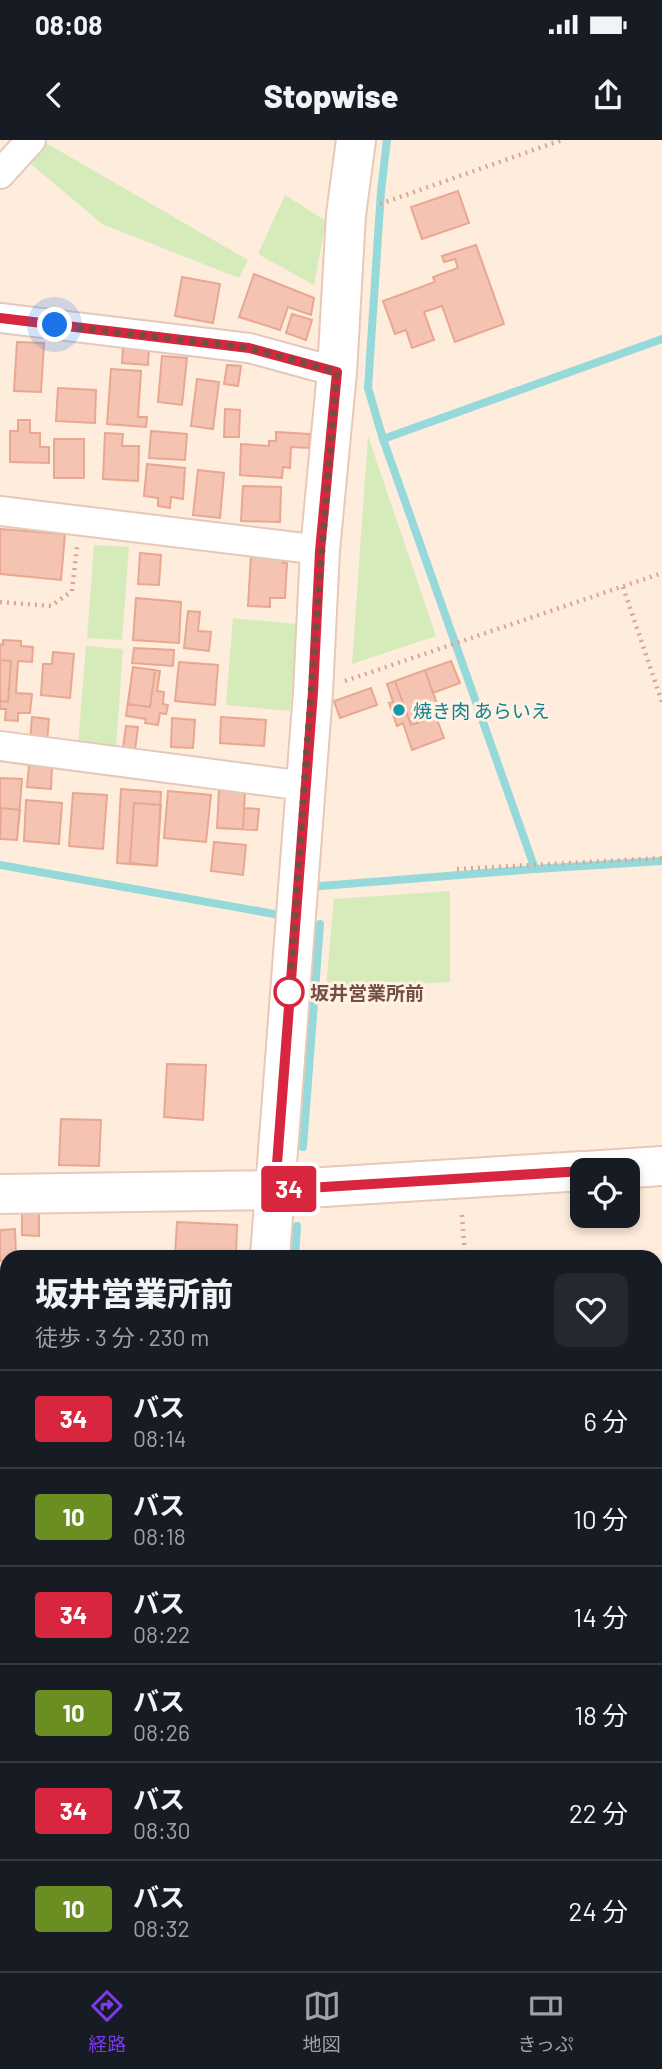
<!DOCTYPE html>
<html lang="ja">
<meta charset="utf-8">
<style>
:root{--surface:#171b24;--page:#242831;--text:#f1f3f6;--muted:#9ea1a6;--line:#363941;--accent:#7c3aed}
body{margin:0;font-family:Barlow,"Noto Sans JP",sans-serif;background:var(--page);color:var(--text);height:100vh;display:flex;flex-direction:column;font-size:26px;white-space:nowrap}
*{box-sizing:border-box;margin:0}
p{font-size:23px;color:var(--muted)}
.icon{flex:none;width:38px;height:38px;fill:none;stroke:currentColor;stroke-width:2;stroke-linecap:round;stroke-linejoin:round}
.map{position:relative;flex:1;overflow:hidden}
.sheet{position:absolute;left:0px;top:1110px;width:663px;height:723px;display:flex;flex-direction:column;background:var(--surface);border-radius:21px 21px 0 0;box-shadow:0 4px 10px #0003}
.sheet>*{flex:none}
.badge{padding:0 14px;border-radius:5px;font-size:24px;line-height:46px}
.fabs{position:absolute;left:570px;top:1018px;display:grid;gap:14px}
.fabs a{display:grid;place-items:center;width:70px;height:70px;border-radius:14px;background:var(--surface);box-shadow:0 4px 10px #0003;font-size:35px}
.you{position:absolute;width:35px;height:35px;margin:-18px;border:5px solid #fff;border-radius:50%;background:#1a73e8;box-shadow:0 0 0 10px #1a73e833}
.map>.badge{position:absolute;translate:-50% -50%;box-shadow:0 0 0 4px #fff}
.round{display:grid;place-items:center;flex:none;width:74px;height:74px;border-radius:14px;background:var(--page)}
.summary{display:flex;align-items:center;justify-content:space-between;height:119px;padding:0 35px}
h1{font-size:33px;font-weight:800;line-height:52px}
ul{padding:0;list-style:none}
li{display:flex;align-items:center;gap:21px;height:98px;padding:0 35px;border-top:2px solid var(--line)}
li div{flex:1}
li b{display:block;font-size:26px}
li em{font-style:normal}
li .badge{min-width:77px;font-weight:700;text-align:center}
.status{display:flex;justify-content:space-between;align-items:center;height:49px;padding:0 35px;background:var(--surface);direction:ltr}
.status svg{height:19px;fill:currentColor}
header{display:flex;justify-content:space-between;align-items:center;height:91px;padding:0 35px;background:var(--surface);font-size:32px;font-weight:800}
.dock{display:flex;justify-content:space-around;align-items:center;height:98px;border-top:2px solid var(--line);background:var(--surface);font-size:19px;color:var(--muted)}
.dock a{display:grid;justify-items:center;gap:4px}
.dock .current{color:var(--accent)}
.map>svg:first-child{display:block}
</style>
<div class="status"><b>08:08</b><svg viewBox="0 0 49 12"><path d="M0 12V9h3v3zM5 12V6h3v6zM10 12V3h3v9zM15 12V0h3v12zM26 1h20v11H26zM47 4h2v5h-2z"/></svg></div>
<header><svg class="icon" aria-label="back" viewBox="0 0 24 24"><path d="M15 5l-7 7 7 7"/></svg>Stopwise<svg class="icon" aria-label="share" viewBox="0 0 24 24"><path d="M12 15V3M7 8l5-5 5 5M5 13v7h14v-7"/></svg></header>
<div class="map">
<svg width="662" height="1831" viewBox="0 0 662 1831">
<rect width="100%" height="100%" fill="#feecdc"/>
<path fill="#d5ebba" d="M46,3L248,120L239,138L102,84L31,24Z
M285,55L326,81L314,145L258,114Z
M368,296L436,496L352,524Z
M94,405L129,407L122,500L87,498Z
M233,478L297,484L290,571L226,565Z
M86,506L123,509L116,607L78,604Z
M450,751V842L326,848L334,759Z"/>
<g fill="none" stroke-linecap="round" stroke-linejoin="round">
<path stroke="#95d9da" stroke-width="8" d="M383,299L662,199
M0,725L280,775
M535,729L662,721
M321,746L535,729L383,299L368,248L381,51L387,0
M303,1007L320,784
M295,1116L297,1086
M0,1652L7,1650
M656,1738H662"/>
</g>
<path fill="#f5c3b2" stroke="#e9a791" stroke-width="2" d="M458,51L469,83L422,99L411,67Z
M476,105L504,184L455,202L442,166L424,172L434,200L412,208L406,190L395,194L383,161L435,142L433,137L458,128L455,119L444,122L442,116Z
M254,134L314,158L311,175L288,167L280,190L239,177Z
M182,137L220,144L213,183L175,176Z
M292,174L312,180L306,200L286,193Z
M17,202L44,203L41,252L14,251Z
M123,206L149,208L148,225L122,223Z
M162,216L187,218L182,265L158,262Z
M227,225L241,226L238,246L224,244Z
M111,229L141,231L138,277H147L146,287L107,284Z
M197,239L219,242L213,289L191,286Z
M58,248L96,250L95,283L56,281Z
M225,269L240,270L239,297H224Z
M18,280H30V293H40V307H49V323L10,322V291H18Z
M151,291L187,294L185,320L149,318Z
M276,292L310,294L309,308L291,307L290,328L283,327L282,338L240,335L241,304L269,306V301H276Z
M105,293L123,294L122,306H139L138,341L103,339Z
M54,299H84V338H54Z
M147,324L185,328L183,359L171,357L170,368L158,366V358L144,356Z
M198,330L224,333L220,378L193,375Z
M243,346L281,347L280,382L241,381Z
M0,389L65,394L61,440L0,434Z
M140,413L161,415L159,445L138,444Z
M251,414L283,416V423H287L285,458H270V467L248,466Z
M136,458L181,462L179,503L133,500Z
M188,471L200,472L198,491L211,492L209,511L184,508Z
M3,500L21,501V506L33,507L32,522L18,521L16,553L32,554L30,573H18V581L5,580L6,569H0V504L3,505Z
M134,508L174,510L173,526L132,523Z
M53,512L74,514L70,558L41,555L43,524H52Z
M0,520L11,521L8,562L0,561Z
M451,521L460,543L433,553L425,530Z
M179,522L218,525L215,565L175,561Z
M133,527L160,531L157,551L164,552L163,564L168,565L166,574L160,573L158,585L145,583L146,579L126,576Z
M133,527L155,530L150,567L128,564Z
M425,530L441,575L411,585L395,541Z
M395,541L411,585L436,577L444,598L412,610L403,583L397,586L389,563L393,562L387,544Z
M371,548L377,565L340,578L334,561Z
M32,577L49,579L47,602L30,601Z
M221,577L266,580L264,606L220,603Z
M172,578L195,580L193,608L171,607Z
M126,586L138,587L135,610L123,608Z
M29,625L52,627L51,649L27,647Z
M0,638L22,639L17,700L0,699Z
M121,649L161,652L157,726L117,723Z
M219,650L245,651L244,668L259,669L257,690L217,688Z
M219,650L245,651L243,689L217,688Z
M168,651L211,655L206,702L164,698Z
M73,653L107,655L103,709L69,706Z
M26,660L62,663L59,704L24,701Z
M134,663L161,665L157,726L130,723Z
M1,668L20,670L17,700L0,699Z
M214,702L246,705L243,735L211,731Z
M167,924L206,925L203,980L164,977Z
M61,979L101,980L99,1026L59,1025Z
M22,1069H39V1096L22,1095Z
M177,1082L237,1085L236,1116H175Z
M15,1089L16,1116H7V1121H0V1090Z
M0,1334H7V1381H0Z
M0,1493L7,1509V1560L0,1562Z
M99,1825H129L130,1831H100Z"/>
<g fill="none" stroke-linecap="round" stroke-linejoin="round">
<defs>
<path id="street" d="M0,34L31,0
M0,178L249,208L337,232
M0,371L320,410
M0,606L305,646
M0,1186H7
M0,1320H7
M0,1475L7,1476
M0,1751L7,1750"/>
<path id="secondary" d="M587,1031L662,1026
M0,1054L275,1050L583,1031
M270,1116L313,552L320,410L337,232L346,75L356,0
M481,1825L484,1831"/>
</defs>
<use href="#street" stroke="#e4c8bb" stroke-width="32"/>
<use href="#secondary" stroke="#e9c8b7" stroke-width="42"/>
<path stroke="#d9a796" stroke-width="4.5" stroke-dasharray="2 5" stroke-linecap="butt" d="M380,64L562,0
M623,447L662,562
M0,462L51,466L72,451L77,406
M345,541L662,433
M457,729L662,718
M462,1075L465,1116
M656,1263H662
M656,1500H662"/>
<use href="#street" stroke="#fff" stroke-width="28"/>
<use href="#secondary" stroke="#fff" stroke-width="38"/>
</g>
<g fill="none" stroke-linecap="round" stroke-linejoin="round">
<defs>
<path id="line" d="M0,178L249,208L337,232L320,411L313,552L275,1050L583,1031"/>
</defs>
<use href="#line" stroke="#fff" stroke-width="16"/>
<use href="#line" stroke="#d7263d" stroke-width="10"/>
<path stroke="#744e44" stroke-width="7" stroke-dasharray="0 12.6" d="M55,185L249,208L337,232C318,442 304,651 289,861V852"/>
</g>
<circle fill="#0f9aa8" stroke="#fff1e4" stroke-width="2.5" cx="399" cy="570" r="7"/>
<circle fill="#fff" stroke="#d7263d" stroke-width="3.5" cx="289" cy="852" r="14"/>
<g text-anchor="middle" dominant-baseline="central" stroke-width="6" stroke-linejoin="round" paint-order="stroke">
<g font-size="19" fill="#0d838f" stroke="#fff1e4" text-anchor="start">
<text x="413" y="570">焼き肉 あらいえ</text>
</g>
<g font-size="19" font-weight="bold" fill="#744e44" stroke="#fff1e4" text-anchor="start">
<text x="310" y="852">坂井営業所前</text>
</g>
</g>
</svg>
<div class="fabs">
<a><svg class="icon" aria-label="locate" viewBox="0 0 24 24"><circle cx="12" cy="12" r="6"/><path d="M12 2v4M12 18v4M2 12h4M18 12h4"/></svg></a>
</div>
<div class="you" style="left:55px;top:185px"></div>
<b class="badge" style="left:289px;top:1049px;background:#d7263d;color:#fff">34</b>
<section class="sheet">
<div class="summary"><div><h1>坂井営業所前</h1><p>徒歩 · 3 分 · 230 m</p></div><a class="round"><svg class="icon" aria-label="heart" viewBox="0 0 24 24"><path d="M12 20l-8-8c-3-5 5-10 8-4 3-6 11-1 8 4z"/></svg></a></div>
<ul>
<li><span class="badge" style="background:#d7263d;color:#fff">34</span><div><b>バス</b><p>08:14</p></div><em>6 分</em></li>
<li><span class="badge" style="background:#6b8e23;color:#fff">10</span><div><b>バス</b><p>08:18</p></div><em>10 分</em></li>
<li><span class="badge" style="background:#d7263d;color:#fff">34</span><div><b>バス</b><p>08:22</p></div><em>14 分</em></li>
<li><span class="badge" style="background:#6b8e23;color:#fff">10</span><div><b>バス</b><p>08:26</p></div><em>18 分</em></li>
<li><span class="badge" style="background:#d7263d;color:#fff">34</span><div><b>バス</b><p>08:30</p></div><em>22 分</em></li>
<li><span class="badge" style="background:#6b8e23;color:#fff">10</span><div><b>バス</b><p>08:32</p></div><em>24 分</em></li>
</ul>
</section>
</div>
<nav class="dock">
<a class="current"><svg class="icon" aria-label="directions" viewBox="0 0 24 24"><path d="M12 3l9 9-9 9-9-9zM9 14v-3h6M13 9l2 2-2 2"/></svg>経路</a>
<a><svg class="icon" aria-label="map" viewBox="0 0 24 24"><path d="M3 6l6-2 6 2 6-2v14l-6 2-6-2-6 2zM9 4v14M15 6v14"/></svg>地図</a>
<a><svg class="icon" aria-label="tickets" viewBox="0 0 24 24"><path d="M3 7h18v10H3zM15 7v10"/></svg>きっぷ</a>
</nav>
